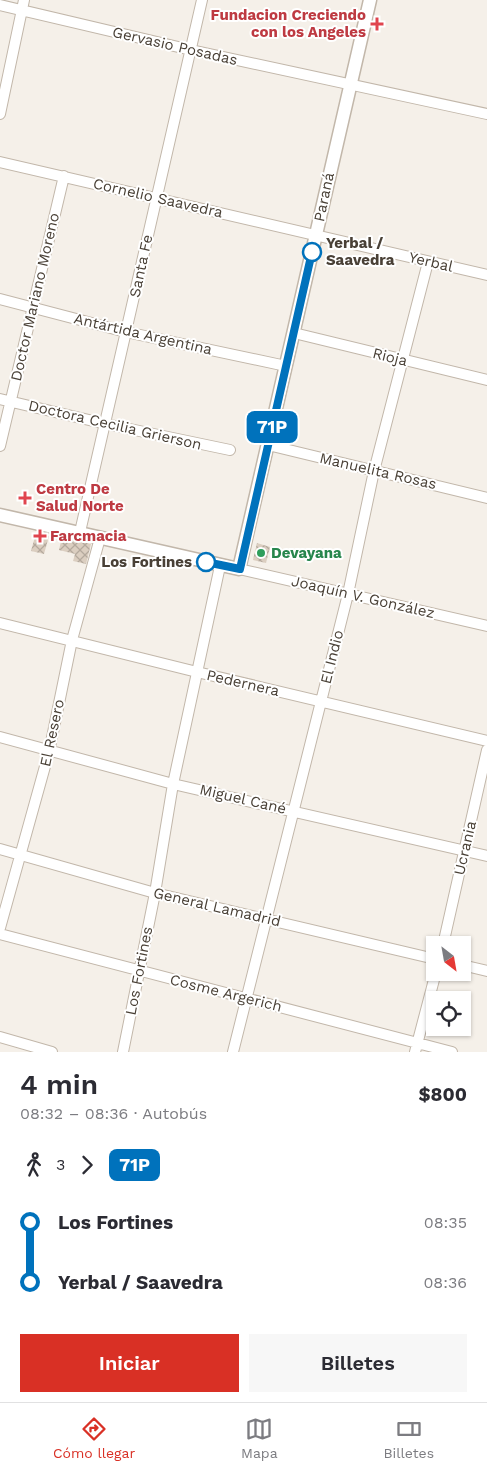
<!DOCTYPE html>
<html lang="es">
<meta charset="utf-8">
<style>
:root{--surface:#fff;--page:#f7f7f7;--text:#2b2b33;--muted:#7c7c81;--line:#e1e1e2;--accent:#d93025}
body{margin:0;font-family:"Work Sans",sans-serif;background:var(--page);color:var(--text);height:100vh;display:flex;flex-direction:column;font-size:19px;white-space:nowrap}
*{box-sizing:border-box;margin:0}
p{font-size:16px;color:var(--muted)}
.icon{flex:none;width:28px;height:28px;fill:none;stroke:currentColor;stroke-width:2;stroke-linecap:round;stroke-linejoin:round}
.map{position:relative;height:1052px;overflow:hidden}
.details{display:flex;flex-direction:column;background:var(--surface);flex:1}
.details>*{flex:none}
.badge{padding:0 10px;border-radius:8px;font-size:18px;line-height:32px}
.needle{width:32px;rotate:149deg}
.buttons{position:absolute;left:426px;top:936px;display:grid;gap:10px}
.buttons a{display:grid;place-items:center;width:45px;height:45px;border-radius:0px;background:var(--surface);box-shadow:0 1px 4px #0004;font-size:25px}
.map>.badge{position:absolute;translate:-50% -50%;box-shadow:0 0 0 2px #fff}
.legs{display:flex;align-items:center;gap:8px;height:55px;padding:0 20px;font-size:16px}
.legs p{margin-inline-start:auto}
.summary{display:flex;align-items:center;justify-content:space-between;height:85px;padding:0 20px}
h1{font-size:28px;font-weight:600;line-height:38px}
.action{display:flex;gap:10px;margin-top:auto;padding:10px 20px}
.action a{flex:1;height:58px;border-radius:0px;background:var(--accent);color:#fff;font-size:20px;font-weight:600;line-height:58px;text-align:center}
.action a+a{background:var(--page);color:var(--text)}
ul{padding:0 20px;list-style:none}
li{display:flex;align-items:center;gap:18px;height:60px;font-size:19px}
li i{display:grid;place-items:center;width:8px;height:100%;margin:0 6px;background:currentColor}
li i::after{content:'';width:12px;height:12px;margin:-6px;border:4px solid;border-radius:50%;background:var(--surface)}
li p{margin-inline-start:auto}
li:first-child i{background:linear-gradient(#0000 50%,currentColor 0)}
li:last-child i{background:linear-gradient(currentColor 50%,#0000 0)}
.tabs{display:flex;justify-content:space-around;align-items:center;height:70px;border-top:1px solid var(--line);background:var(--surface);font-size:14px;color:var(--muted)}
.tabs a{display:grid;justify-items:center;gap:2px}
.tabs .current{color:var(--accent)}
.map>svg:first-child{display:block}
</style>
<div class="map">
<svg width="487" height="1052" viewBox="0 0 487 1052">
<defs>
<pattern id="building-cross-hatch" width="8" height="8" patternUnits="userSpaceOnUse" patternTransform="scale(1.25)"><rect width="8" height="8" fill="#dbcec0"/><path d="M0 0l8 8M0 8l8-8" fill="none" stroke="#b4a99d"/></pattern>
</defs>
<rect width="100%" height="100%" fill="#f5f0e9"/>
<path fill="url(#building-cross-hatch)" d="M36,533L49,536L44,554L31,551Z
M62,537L91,544L86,564L73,561L75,554L59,550Z
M257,543L270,547L266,563L253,560Z"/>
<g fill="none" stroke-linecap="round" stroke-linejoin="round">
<defs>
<path id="minor" d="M0,5L191,50L487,114
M0,114L24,0
M0,162L487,275
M0,299L126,332L286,366
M294,333L487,380
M0,399L106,424L230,450
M268,445L487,498
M0,446L64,176
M80,532L202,0
M239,569L487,626
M0,623L197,672L487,741
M0,737L173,784L487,856
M0,849L155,893L435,959
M0,928L49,752L72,640L100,538
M0,934L452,1052
M443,945L487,750
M462,965L487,971
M0,1037L52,1052
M123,1052L155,893L173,784L220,566
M233,1052L348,594L374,471L428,262
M415,1052L436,972"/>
<path id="tertiary" d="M0,515L239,569L370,0"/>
</defs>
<use href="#minor" stroke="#c2b7aa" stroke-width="12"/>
<use href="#tertiary" stroke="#c2b7aa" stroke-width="15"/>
<use href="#minor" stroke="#fff" stroke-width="10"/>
<use href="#tertiary" stroke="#fff" stroke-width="12"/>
</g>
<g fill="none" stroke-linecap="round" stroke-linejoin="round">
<defs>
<path id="line-1" d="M206,562L240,569L312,252"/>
</defs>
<use href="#line-1" stroke="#fff" stroke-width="11"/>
<use href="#line-1" stroke="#0072bc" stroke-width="8"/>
</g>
<g fill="#e0444e" stroke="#fff" stroke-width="2">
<path d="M374.5 16.5h5v5h5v5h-5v5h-5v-5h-5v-5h5z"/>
<path d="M22.5 490.5h5v5h5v5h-5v5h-5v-5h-5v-5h5z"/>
<path d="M37.5 528.5h5v5h5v5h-5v5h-5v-5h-5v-5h5z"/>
</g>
<g fill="#fff" stroke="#0072bc" stroke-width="2.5">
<circle cx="312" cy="252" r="9"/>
<circle cx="206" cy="562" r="9"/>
</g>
<circle fill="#2e9e5b" stroke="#fff" stroke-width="2" cx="261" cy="553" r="5"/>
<g text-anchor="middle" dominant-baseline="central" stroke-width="4" stroke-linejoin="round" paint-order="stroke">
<g font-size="15" font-weight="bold" fill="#be3a42" stroke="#fff" text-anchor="start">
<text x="366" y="15" text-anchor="end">Fundacion Creciendo<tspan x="366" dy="17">con los Angeles</tspan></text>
<text x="36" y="489">Centro De<tspan x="36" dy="17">Salud Norte</tspan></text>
<text x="50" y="536">Farcmacia</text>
</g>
<g font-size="15" fill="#494036" stroke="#fff">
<text transform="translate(175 46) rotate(13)">Gervasio Posadas</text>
<text transform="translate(324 197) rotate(-78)">Paraná</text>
<text transform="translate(158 198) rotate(13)">Cornelio Saavedra</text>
<text transform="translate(431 262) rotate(13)">Yerbal</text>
<text transform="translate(141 266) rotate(-78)">Santa Fe</text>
<text transform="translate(35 297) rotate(-77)">Doctor Mariano Moreno</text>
<text transform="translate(143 334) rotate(13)">Antártida Argentina</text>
<text transform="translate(390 357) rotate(14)">Rioja</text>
<text transform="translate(115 425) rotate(13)">Doctora Cecilia Grierson</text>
<text transform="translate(378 471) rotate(13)">Manuelita Rosas</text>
<text transform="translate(363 597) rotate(13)">Joaquín V. González</text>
<text transform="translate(332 657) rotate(-76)">El Indio</text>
<text transform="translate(243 683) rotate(13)">Pedernera</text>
<text transform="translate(52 733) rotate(-78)">El Resero</text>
<text transform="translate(243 799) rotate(13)">Miguel Cané</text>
<text transform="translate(465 848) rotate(-77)">Ucrania</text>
<text transform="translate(217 907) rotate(13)">General Lamadrid</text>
<text transform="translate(139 971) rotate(-79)">Los Fortines</text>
<text transform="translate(226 993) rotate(14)">Cosme Argerich</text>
</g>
<g font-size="15" font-weight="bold" fill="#494036" stroke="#fff" text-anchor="start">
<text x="326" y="243">Yerbal /<tspan x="326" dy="17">Saavedra</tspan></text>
<text x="192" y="562" text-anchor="end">Los Fortines</text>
</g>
<g font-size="15" font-weight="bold" fill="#27864d" stroke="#fff" text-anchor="start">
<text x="271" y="553">Devayana</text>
</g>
</g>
</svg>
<div class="buttons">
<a><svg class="needle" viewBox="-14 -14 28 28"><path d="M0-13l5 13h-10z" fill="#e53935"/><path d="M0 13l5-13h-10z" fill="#7c7c81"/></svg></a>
<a><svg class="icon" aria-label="locate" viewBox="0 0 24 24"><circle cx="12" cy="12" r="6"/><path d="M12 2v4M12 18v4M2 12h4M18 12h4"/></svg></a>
</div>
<b class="badge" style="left:272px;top:427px;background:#0072bc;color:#fff">71P</b>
</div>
<section class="details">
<div class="summary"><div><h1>4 min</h1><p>08:32 – 08:36 · Autobús</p></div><b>$800</b></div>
<div class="legs"><svg class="icon" aria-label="walk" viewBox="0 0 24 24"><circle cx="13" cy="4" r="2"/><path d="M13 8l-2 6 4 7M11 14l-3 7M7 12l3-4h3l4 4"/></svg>3<svg class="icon" aria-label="forward" viewBox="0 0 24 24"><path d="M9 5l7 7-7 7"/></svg><b class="badge" style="background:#0072bc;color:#fff">71P</b></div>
<ul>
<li><i style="color:#0072bc"></i><b>Los Fortines</b><p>08:35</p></li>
<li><i style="color:#0072bc"></i><b>Yerbal / Saavedra</b><p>08:36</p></li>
</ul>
<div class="action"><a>Iniciar</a><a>Billetes</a></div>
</section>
<nav class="tabs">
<a class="current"><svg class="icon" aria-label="directions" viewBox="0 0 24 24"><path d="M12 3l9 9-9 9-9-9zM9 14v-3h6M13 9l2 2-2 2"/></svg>Cómo llegar</a>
<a><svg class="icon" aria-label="map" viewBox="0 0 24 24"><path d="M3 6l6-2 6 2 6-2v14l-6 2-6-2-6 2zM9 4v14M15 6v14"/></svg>Mapa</a>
<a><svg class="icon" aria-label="tickets" viewBox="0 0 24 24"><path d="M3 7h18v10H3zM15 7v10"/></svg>Billetes</a>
</nav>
